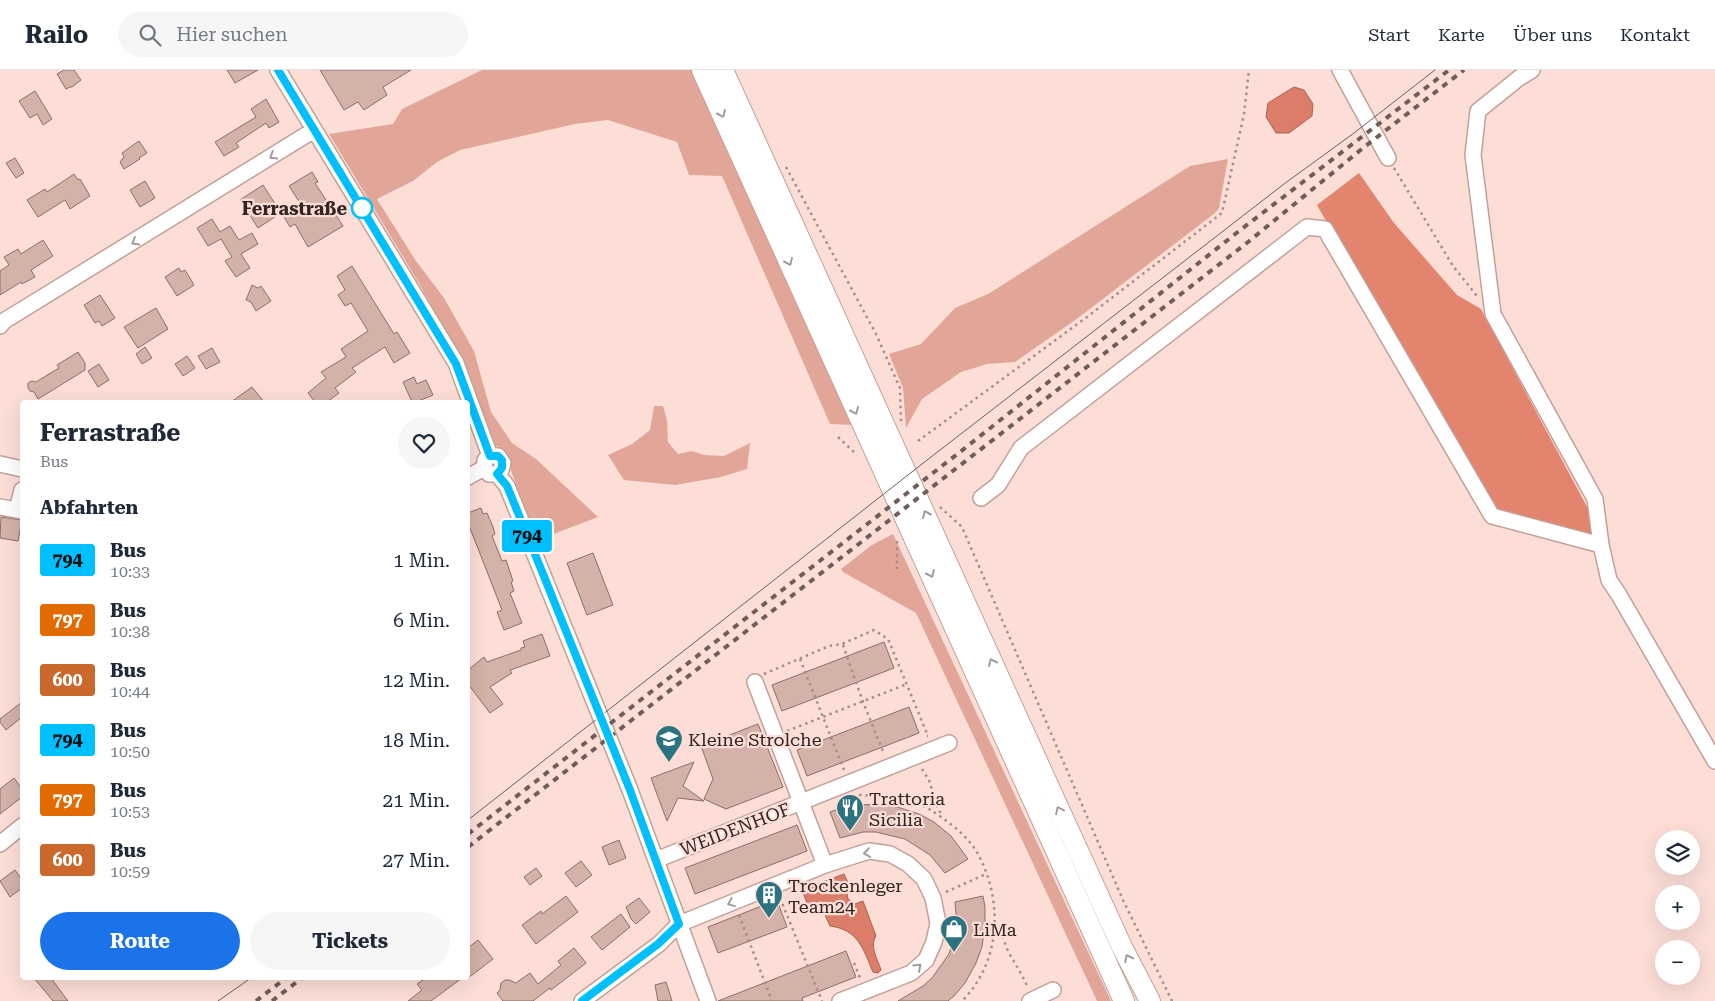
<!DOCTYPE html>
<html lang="de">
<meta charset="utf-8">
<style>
:root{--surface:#fff;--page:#f6f6f7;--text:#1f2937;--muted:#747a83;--line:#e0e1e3;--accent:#1a73e8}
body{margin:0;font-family:"Roboto Serif",serif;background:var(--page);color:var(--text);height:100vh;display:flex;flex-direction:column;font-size:19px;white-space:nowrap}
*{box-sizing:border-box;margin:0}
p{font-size:16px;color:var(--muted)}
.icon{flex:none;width:28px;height:28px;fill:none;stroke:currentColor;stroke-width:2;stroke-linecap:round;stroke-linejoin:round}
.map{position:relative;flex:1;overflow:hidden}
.side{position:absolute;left:20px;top:330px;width:450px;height:580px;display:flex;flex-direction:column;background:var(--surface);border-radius:5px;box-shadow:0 5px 20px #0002}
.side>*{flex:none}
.badge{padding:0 10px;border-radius:4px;font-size:18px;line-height:32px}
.controls{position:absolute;left:1655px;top:760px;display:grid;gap:10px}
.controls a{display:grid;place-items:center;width:45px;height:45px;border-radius:50%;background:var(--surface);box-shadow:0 5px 20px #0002;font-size:25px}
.map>.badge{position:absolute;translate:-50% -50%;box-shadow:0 0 0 2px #fff}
h2{padding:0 20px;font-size:19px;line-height:45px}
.round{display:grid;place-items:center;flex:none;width:52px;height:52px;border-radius:26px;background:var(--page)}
.head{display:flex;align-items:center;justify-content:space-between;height:85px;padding:0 20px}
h1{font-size:24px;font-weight:700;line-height:38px}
.primary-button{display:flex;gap:10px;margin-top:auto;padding:10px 20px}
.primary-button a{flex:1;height:58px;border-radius:30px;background:var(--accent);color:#fff;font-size:20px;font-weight:700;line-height:58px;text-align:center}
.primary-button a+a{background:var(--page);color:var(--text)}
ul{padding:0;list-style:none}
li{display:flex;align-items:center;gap:15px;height:60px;padding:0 20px}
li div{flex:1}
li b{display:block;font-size:19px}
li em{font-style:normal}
li .badge{min-width:55px;font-weight:700;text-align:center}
header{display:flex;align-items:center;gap:30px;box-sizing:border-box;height:70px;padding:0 25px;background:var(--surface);border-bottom:1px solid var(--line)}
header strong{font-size:24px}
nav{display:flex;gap:28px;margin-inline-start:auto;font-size:18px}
.search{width:350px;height:45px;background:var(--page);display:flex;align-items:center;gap:12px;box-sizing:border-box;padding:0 18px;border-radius:28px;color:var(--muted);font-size:19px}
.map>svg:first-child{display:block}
</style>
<header>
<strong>Railo</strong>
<div class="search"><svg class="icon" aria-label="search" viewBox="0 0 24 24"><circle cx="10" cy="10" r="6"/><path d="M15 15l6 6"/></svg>Hier suchen</div>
<nav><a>Start</a><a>Karte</a><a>Über uns</a><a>Kontakt</a></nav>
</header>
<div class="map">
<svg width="1715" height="931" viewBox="0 0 1715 931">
<rect width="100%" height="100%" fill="#fcded7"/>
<path fill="#e1a698" d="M482,0H694L853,355L830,354L722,106L689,105L677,72L608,50L575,54L460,80L437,92L413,111L377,129L416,191L444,228L474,281L491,342L512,373L536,389L598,447L543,468L535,464L510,398L508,386L503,379L496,376L465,296L420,215L329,64L393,54L402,39Z
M1228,89L1219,138L1215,143L1078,248L1015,292L987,294L961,302L922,329L906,358L903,318L889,284L921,274L955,238L988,224L1190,96Z
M654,336H663L667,350L668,372L678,384L692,381L704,385L724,386L750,373L747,399L721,407L675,415L624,410L608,385L632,374L650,360Z
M893,464L1111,931H1097L916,543L843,502L841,499L872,475Z"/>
<path fill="#e2846e" d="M1359,103L1394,153L1457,225L1481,239L1592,446L1595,463L1571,473L1493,444L1317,135Z"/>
<path fill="#db7d68" stroke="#a86253" d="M1294,17L1304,20L1313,34L1312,46L1289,63H1276L1266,47L1268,33Z
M844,804L851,819L847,823L848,829L855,834L863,831L876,866C869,876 878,890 881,900L878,903L873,902C863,879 859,860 830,856L820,834L809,838L802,820Z"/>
<path fill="#d4b1a9" stroke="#8e6e66" d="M64,0H74L81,10L72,17H70L66,19L57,4Z
M227,0H258L235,13Z
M320,0H411L383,17L387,25L364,40L358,32L344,40Z
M35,21L52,49L43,55L37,44L30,48L19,31Z
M266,29L279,52L269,58L266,53L236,73L239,77L224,86L215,72L256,47L251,39Z
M139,71L147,83L139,88L140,89L124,99L120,92L124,87L122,83Z
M15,88L24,103L16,108L6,93Z
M312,102L318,112L315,113L343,156L308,177L295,154L290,157L283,145L300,133L289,116Z
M74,104L78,110L80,109L90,126L70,139L65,130L38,147L27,130L45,119L47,122Z
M145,111L155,128L140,137L130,120Z
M263,115L281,143L258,158L240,130Z
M212,149L220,162L230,156L239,170L252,163L258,174L241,184L250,198L236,207L225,191L232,187L221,169L208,176L197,158Z
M43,170L53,186L31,200L35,207L22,214L21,212L0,225V201L9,195L4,187L18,179L21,184Z
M352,196L394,264L397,262L410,283L394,293L385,277L352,298L356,302L335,318L339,323L327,332H315L308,323L326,308L321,302L346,287L341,279L368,261L351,233L345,236L338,225L345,220L337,206Z
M179,198L181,202L185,200L194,215L177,226L165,207Z
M252,215L258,218L261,216L271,231L256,241L251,232L246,230Z
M100,225L115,248L102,256L99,251L95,253L84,235Z
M156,238L168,259L138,278L124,257Z
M145,277L152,288L142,294L136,284Z
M212,278L220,292L206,299L198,286Z
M78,282L85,293V300L38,329L34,322L30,321L28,318V313L32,311L36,312L59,298L57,295Z
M187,286L195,298L183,306L175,294Z
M99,294L109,310L98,317L88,301Z
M414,307L417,314L426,310L433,325L416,332H412L403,312Z
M252,317L264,332H231Z
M481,438L483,444L487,443L493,457L495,464L492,466L502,491L506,490L513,511L511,512L514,521L510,523L522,553L504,560L497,542L502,540L468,453V443Z
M1,447L22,450L18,471L0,468Z
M593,483L613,535L587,545L567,493Z
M542,564L550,586L510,600L512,603L490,617L503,634L490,643L468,614V600L484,587L487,592L521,580V578L525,577L523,571Z
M884,572L894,598L782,641L772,615Z
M22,632V647L6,660L0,652V649Z
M909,637L919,663L807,706L797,680Z
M758,654L783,717L726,739L704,729L713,709L701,676Z
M694,692L683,716L704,731L678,728L667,751L651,708Z
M14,708L22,719V727L0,744V719Z
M881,734L897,737L919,744L934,752L951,766L968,789L945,803L930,785L905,769L876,762H863L840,768L830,742L841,738L858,735Z
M797,755L807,781L695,824L685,798Z
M619,770L626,788L609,795L602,777Z
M581,791L592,805L576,817L565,803Z
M536,798L542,806L530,815L524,807Z
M15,800L22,810V818L10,827L0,811Z
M566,826L578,842L536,874L522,855L541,841L542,844Z
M983,826L985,837V854L982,877L976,893L965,913L954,926L948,931H898L923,916L932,908L949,884L957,855L955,832Z
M639,828L650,842L636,854L631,849L626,837Z
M777,830L787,857L718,883L708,857Z
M621,844L630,857L602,880L591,867Z
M478,870L493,889L468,908V878Z
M574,878L586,893L551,920L550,918L533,931H503L497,923L500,920L501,913L505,910H509L516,913L530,903L538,914L561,895L558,891Z
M846,881L856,907L802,928L803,931H718Z
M34,908H51L68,931H53Z
M426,908H462L431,931H408L422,920L417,914Z
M666,912L672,931H658L655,915Z"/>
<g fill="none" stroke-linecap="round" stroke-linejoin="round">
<defs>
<path id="minor" d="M278,0L456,293L490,386
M1340,0L1388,88
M1532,0L1519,8L1478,41L1473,85L1493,244L1595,429L1601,475L1609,510L1619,525L1715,691
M0,256L4,251L314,60
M0,394L22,399
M497,404L501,400L503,393L498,386H490L485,390L484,398L489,404H497L507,416L630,720L708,931
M468,407L484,398
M981,428L998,415L1021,378L1307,157L1325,159L1492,446L1601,475
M0,437L22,441
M17,440L22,420
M755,612L825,795
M0,774L22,756
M656,790L949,673
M582,931L659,874L679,854L825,795L869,781L890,784L908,794L924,809L933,828L938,853L934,872L926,890L911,903L840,931
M1030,931L1053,920"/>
<path id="major" d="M702,0L1124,931
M723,0L1033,682L1122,877L1150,931"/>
</defs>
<use href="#minor" stroke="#c2a098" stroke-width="18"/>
<use href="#major" stroke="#c2a098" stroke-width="22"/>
<path stroke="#a58e89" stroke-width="2.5" stroke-dasharray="2.5 4" stroke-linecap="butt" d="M786,97L876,264L900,318L901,351
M1394,98L1453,196L1477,226
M838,367L857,385
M918,371L1087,247L1222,143L1244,44L1249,0
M940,437L962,457L1123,830L1172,931
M897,471V499
M843,575L863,632L884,684
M800,589L844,700
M764,604L829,576L842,574L874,560L888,569L928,666H927
M787,661L907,614
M922,699L929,710L937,736L942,746
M859,725C882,726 908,727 929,739C944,748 965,764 975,779C1004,827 1002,891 962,931
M946,822L986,804
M780,828L822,931
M739,845L772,931
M996,855C1003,863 1004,873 1009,883C1016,895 1023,906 1028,918
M854,893L860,908"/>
<use href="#minor" stroke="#fff" stroke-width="15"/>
<use href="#major" stroke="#fff" stroke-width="20"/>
<path stroke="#705d59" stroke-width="1" d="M468,750L922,394L1284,114L1354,63L1435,0
M218,931L251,908"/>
<path stroke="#705d59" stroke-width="4" stroke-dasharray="6 6" stroke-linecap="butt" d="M468,764L960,382L1239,161L1449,0
M468,777L1248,172L1363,78L1464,0
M256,931L286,908
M272,931L302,908"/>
</g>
<defs><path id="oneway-chevron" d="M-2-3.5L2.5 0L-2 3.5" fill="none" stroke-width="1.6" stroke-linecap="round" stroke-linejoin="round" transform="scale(1.25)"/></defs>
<g stroke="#a29c9b">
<use href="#oneway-chevron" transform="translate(722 44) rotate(66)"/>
<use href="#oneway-chevron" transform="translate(273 86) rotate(148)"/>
<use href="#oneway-chevron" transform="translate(135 172) rotate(149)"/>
<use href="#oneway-chevron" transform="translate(789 192) rotate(66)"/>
<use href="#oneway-chevron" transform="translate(855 341) rotate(66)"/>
<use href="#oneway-chevron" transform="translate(926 444) rotate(-114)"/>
<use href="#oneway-chevron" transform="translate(931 504) rotate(66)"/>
<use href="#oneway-chevron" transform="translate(992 592) rotate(-114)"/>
<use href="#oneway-chevron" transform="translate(1059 740) rotate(-115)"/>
<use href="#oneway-chevron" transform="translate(867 783) rotate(172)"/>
<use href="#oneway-chevron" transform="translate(731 833) rotate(158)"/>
<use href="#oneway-chevron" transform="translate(1128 888) rotate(-117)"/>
<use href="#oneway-chevron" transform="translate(918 897) rotate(-43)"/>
</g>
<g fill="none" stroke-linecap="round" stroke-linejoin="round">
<defs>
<path id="line" d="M278,0L456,294L490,386H498L502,390V398L497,404L507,416L539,494L630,720L679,854L658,874L582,931"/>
</defs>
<use href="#line" stroke="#fff" stroke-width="11"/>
<use href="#line" stroke="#00bfff" stroke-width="8"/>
</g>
<defs>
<symbol id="school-pin" viewBox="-11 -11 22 30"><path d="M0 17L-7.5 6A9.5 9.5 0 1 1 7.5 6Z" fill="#2c7280" stroke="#fcded7"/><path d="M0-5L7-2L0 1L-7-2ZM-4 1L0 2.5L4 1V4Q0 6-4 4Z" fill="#fff"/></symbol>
<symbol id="restaurant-pin" viewBox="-11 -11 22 30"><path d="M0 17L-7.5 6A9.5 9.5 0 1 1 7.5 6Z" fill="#2c7280" stroke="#fcded7"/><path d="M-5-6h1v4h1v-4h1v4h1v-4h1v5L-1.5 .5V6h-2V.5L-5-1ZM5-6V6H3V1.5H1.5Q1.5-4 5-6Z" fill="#fff"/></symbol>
<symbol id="building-pin" viewBox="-11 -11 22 30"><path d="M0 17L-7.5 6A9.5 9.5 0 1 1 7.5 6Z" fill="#2c7280" stroke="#fcded7"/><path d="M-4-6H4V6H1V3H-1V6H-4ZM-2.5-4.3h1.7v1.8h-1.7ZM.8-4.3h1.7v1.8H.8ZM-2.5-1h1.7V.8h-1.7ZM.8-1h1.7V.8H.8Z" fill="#fff"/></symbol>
<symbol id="shop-pin" viewBox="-11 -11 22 30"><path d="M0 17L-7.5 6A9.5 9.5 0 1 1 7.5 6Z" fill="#2c7280" stroke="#fcded7"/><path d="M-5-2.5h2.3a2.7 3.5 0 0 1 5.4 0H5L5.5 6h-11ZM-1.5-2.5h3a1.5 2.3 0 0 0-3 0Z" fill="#fff"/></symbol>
</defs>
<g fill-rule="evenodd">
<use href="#school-pin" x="653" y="653" width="32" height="43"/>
<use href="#restaurant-pin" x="834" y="722" width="32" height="43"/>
<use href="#building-pin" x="753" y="809" width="32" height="43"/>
<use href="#shop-pin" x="938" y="843" width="32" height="43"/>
</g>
<circle fill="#fff" stroke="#00bfff" stroke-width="2.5" cx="362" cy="138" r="10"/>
<g text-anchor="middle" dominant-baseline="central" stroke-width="4.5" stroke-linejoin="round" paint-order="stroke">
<g font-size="18" font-weight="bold" fill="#312421" stroke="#fcded7" text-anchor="end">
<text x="347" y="138">Ferrastraße</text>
</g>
<g font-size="18" fill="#312421" stroke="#fcded7" text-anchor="start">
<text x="688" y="669">Kleine Strolche</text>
<text x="869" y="728">Trattoria<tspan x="869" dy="21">Sicilia</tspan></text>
<text x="788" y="815">Trockenleger<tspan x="788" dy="21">Team24</tspan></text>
<text x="973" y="859">LiMa</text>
</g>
<g font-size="18" fill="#312421" stroke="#fcded7">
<text transform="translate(735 759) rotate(-21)">WEIDENHOF</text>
</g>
</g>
</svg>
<div class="controls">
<a><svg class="icon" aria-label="layers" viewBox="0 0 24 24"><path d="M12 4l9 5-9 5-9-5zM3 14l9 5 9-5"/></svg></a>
<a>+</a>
<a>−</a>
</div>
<b class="badge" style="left:527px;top:466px;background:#00bfff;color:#111">794</b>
<section class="side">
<div class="head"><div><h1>Ferrastraße</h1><p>Bus</p></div><a class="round"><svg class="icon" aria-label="heart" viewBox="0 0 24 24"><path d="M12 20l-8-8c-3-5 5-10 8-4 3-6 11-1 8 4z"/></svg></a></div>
<h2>Abfahrten</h2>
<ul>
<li><span class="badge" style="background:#00bfff;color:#111">794</span><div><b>Bus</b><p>10:33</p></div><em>1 Min.</em></li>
<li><span class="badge" style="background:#e16b00;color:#fff">797</span><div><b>Bus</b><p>10:38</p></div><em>6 Min.</em></li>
<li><span class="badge" style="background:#cb692c;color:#fff">600</span><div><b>Bus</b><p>10:44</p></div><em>12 Min.</em></li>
<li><span class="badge" style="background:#00bfff;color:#111">794</span><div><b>Bus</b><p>10:50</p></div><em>18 Min.</em></li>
<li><span class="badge" style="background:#e16b00;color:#fff">797</span><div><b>Bus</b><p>10:53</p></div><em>21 Min.</em></li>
<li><span class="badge" style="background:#cb692c;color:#fff">600</span><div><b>Bus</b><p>10:59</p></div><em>27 Min.</em></li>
</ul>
<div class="primary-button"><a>Route</a><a>Tickets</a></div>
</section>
</div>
